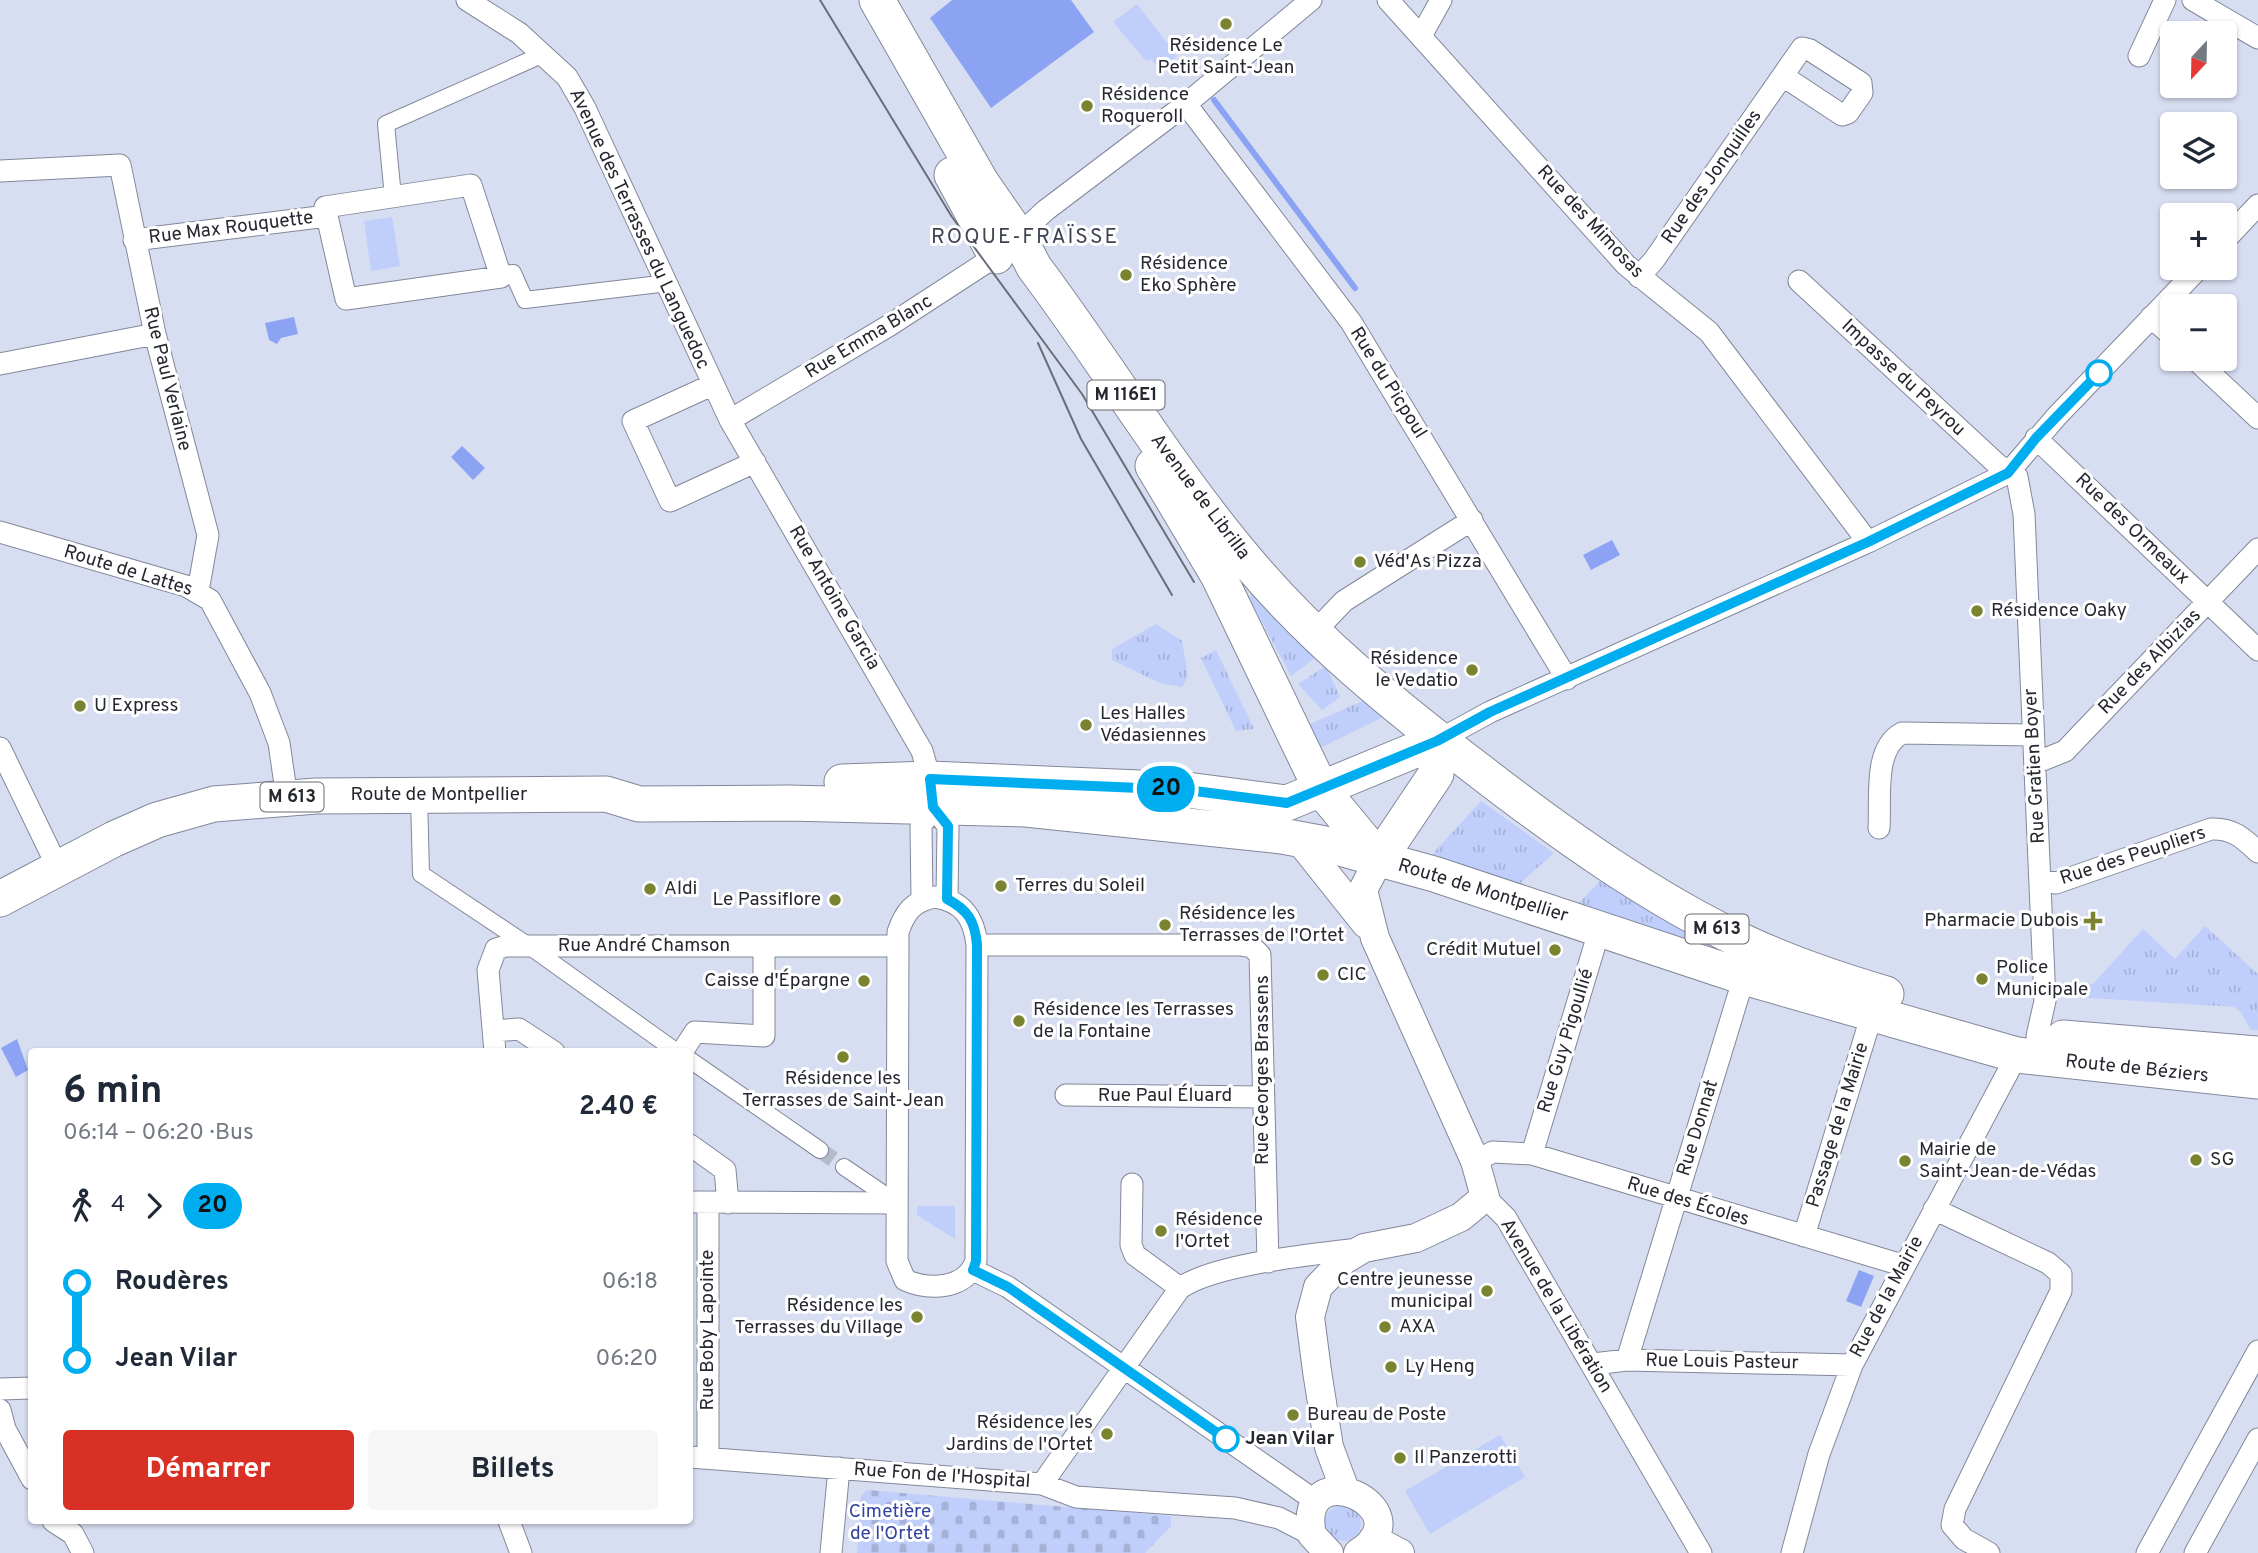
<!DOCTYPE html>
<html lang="fr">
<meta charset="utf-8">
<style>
:root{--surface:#fff;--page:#f6f6f7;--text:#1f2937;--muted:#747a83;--accent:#d93025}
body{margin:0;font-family:Overpass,sans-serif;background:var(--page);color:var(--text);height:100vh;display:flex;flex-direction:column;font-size:26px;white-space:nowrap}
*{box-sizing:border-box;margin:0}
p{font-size:23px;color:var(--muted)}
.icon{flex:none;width:38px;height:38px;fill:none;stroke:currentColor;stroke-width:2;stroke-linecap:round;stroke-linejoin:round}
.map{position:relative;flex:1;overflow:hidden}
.panel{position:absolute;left:28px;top:1048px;width:665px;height:476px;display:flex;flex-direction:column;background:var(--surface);border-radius:7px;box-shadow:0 2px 5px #0004}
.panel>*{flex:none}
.badge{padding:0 14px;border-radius:23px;font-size:24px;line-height:46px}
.needle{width:46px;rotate:202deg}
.tools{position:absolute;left:2160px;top:21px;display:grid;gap:14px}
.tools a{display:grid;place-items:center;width:77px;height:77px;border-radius:7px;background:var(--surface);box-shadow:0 2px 5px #0004;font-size:35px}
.map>.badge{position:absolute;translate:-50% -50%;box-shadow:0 0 0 4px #fff}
.legs{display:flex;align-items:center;gap:10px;height:77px;padding:0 35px;font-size:23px}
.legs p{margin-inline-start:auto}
.overview{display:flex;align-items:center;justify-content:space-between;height:119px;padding:0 35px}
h1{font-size:38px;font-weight:700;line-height:52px}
.button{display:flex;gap:14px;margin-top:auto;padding:14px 35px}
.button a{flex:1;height:80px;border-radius:7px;background:var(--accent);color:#fff;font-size:28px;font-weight:700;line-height:80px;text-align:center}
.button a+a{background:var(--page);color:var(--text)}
ul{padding:0 35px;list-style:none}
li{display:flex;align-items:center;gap:24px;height:77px;font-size:26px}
li i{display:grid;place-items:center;width:10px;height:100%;margin:0 9px;background:currentColor}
li i::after{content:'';width:18px;height:18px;margin:-9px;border:5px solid;border-radius:50%;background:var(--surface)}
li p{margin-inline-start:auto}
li:first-child i{background:linear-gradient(#0000 50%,currentColor 0)}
li:last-child i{background:linear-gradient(currentColor 50%,#0000 0)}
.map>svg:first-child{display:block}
</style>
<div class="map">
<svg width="2258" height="1553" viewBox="0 0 2258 1553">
<defs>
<pattern id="grass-tufts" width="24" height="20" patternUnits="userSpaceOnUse" patternTransform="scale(1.75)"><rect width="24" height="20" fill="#c0cefb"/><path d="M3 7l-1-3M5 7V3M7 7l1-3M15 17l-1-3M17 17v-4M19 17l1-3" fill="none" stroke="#a5b1d7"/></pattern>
<pattern id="cemetery-stones" width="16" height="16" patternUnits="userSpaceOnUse" patternTransform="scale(1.75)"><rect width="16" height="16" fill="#c0cefb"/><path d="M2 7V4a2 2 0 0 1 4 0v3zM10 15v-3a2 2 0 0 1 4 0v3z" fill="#a5b1d7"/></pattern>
</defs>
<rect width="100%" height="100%" fill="#d7def1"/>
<path fill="url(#grass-tufts)" d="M1253,593L1316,657L1291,676L1249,598Z
M1156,624L1182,641L1188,676L1182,687L1160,683L1112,660V649Z
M1216,650L1254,729L1236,731L1201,658Z
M1326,666L1340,697L1322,710L1298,684Z
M1369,698L1387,715L1320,748L1308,725Z
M1481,801L1554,853L1516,887L1427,860Z
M1604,877L1702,939L1700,946L1574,908Z
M2205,926L2258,974V1030H2251L2240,1011L2234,1007L2058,996L2057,983L2093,984L2143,929L2175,959Z
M1325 1523a18 18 0 1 1 36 0a18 18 0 1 1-36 0Z"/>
<path fill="url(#cemetery-stones)" d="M867,1490L1171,1516V1526L1145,1553H857L861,1496Z"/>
<path fill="#c0cefb" d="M1137,4L1177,56L1159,69L1151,59L1146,61L1113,22Z
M392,217L400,266L371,271L364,221Z
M917,1206H955V1239L917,1215Z
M1500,1435L1525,1477L1430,1534L1405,1491Z"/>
<path fill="#8ca3f4" d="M952,0H1071L1094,32L991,108L930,18Z
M294,317L298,334L281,338L277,344L269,340L265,323Z
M462,446L485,468L473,480L451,457Z
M1612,540L1620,555L1591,570L1583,555Z
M17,1039L28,1070L16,1077L1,1048Z
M1859,1270L1874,1276L1861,1307L1846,1301Z"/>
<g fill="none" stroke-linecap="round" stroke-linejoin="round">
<path stroke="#8ca3f4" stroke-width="6" d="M1214,100L1355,288"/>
<path stroke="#b4baca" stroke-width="16" stroke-dasharray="16 8" stroke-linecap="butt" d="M820,1150L844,1167"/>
<defs>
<path id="pedestrian" d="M393,197L386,124L537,57
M501,274L513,273L525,300L668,283
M419,796L421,874L529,946L677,1052
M690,1060L820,1150
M844,1167L897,1203"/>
<path id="minor" d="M467,0L519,33L567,77L585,108L730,420L922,751L930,779
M1388,0L1626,265L1709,332L1868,542
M2193,0L2258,38
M1421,36L1441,0
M2139,56L2165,0
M1186,104L1351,322L1567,679
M0,171L120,165L155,334L208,535L198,591
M471,185L501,277L346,299L325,207Z
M134,240L327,216
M2224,241L2258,205
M1639,277L1654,260L1802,48L1810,50L1861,83L1862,93L1848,113L1842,115L1783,76
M1799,281L1998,465L2017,477L2024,514L2045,1001L2037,1036
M2151,317L2172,336
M2195,359L2258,418
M0,364L155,334
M712,385L633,421L670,501L755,462
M730,420L890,325L996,256L1046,210L1186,104L1311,0
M2036,438L2258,650
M0,532L186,586L210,600L260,693L279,743L287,798
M1323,639V623L1344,601L1472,520
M1437,741L1490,712L1868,542L2008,473L2057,416L2199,268
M0,748L58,868
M2035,763L2065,751L2258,549
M1879,828C1881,797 1873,749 1902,733L2032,735
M2042,881L2056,883L2211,829C2233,828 2243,838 2258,852
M935,897C963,901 974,918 977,945L976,1261C966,1289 930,1291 905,1280L897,1261L898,932C905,912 913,901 935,897Z
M922,899L921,826L933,807L948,826L947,899
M977,945H1240L1252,947L1260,955L1268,1262
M494,1031L519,1029L554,1052
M495,1052L488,970L496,949L506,946H898
M682,1052L695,1032L764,1036V946
M1066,1095L1264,1097
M690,1145L725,1170L728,1203
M1532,1154L1600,928
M1475,1161L1493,1152L1532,1154L1902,1265
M1132,1184L1131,1245L1135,1255L1180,1288
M1485,1197L1506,1218L1701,1553
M690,1202L897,1203
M1934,1209L2048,1263L2061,1274V1291L1955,1509L1952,1525L1964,1539L1989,1553
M1804,1236L1872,1014
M973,1270L1008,1287L1317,1502
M1627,1360L1744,977
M1593,1364L1627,1360L1852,1365
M0,1389L32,1388
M0,1410L5,1429L32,1479
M690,1457L1042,1484L1076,1497L1235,1508L1279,1518L1312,1535
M708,1458V1203
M1042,1484L1180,1288C1215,1264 1314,1254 1358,1249
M53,1521L73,1534L83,1553
M509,1521L521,1553
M831,1553L839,1468
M1792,1553L1819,1454L1852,1365L2017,1055
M2147,1553L2258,1351
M2195,1553L2258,1439"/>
<path id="tertiary" d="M1299,840L1366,924
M1345,1490L1329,1447L1317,1371L1310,1317L1318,1287L1344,1260L1364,1248L1416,1238L1461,1217L1485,1197L1475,1161L1375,938L1363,890L1379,859
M1373,1539L1400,1553
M1329,1553L1312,1535C1295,1449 1428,1508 1358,1553"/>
<path id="primary" d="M877,0L981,182L1017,234L1034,267C1107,364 1169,469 1247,561C1315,642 1397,708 1481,772C1564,836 1651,898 1746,943C1791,964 1839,980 1886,994
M952,175L996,256
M1153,466L1218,575L1321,789L1379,859
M842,782L930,779L1187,790L1287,803L1437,741
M1379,859L1436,774L1437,741
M0,899L114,839L157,820L214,804L316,796L606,794L639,804L789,803L1026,809L1282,836L1325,844L1434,874L1744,977L2017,1055L2258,1081
M2063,1038L2258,1054"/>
</defs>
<use href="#pedestrian" stroke="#828899" stroke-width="18"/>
<use href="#minor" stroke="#828899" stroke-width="23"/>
<use href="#tertiary" stroke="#828899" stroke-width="30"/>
<use href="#primary" stroke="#828899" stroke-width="37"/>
<use href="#pedestrian" stroke="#fff" stroke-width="16"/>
<use href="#minor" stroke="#fff" stroke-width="21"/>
<use href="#tertiary" stroke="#fff" stroke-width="28"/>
<use href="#primary" stroke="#fff" stroke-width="35"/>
<path stroke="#6a6e7a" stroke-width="2" d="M820,0L952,217L1082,394L1194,582
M1038,343L1081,439L1172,595"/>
</g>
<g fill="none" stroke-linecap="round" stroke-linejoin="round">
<defs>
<path id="line-1" d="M1226,1439L1008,1287L973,1270L976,1261L977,945C975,921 968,910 947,899L948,826L933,807L930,779L1187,790L1287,803L1437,741L1490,712L1868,542L2008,473L2036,438L2099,373"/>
</defs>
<use href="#line-1" stroke="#fff" stroke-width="16"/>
<use href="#line-1" stroke="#00adee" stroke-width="10"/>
</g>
<g fill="#798330" stroke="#fff" stroke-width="2.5">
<circle cx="1226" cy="24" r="7"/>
<circle cx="1087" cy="106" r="7"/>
<circle cx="1126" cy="275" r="7"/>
<circle cx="1360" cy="562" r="7"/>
<circle cx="1977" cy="611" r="7"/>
<circle cx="1472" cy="670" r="7"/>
<circle cx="80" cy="706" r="7"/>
<circle cx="1086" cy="725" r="7"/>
<circle cx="1001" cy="886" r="7"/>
<circle cx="650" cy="889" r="7"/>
<circle cx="835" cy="900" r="7"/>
<path d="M2089.5 910.5h7v7h7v7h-7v7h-7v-7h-7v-7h7z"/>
<circle cx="1165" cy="925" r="7"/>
<circle cx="1555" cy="950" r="7"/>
<circle cx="1323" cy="975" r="7"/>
<circle cx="1982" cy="979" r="7"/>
<circle cx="864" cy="981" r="7"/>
<circle cx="1019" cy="1021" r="7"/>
<circle cx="843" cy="1057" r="7"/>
<circle cx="2196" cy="1160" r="7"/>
<circle cx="1905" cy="1161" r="7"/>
<circle cx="1161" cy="1231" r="7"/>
<circle cx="1487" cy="1291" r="7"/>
<circle cx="917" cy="1317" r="7"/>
<circle cx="1385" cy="1327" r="7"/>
<circle cx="1391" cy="1367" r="7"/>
<circle cx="1293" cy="1415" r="7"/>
<circle cx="1107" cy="1434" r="7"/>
<circle cx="1400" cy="1458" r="7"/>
</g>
<g fill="#fff" stroke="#00adee" stroke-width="3.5">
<circle cx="2099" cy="373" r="12"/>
<circle cx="1226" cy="1439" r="12"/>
</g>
<g text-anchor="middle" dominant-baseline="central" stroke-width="6" stroke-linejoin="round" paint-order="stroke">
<g fill="#fff" stroke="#67686d" stroke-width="2">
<rect x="1087.5" y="380.5" width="77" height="29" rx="5"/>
<rect x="260.5" y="782.5" width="63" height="29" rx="5"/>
<rect x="1685.5" y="914.5" width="63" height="29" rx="5"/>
</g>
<g font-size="18" font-weight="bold" fill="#26282f">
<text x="1126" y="395">M 116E1</text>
<text x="292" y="797">M 613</text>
<text x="1717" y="929">M 613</text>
</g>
<g font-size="19" fill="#26282f" stroke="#fff" text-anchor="start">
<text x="1226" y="46" text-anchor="middle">Résidence Le<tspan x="1226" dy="22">Petit Saint-Jean</tspan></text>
<text x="1101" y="95">Résidence<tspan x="1101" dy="22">Roqueroll</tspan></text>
<text x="1140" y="264">Résidence<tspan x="1140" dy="22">Eko Sphère</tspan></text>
<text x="1374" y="562">Véd'As Pizza</text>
<text x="1991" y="611">Résidence Oaky</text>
<text x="1458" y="659" text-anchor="end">Résidence<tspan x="1458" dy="22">le Vedatio</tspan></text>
<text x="94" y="706">U Express</text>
<text x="1100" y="714">Les Halles<tspan x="1100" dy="22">Védasiennes</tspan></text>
<text x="1015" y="886">Terres du Soleil</text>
<text x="664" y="889">Aldi</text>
<text x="821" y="900" text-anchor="end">Le Passiflore</text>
<text x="1179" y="914">Résidence les<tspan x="1179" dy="22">Terrasses de l'Ortet</tspan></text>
<text x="2079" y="921" text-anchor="end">Pharmacie Dubois</text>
<text x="1541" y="950" text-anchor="end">Crédit Mutuel</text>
<text x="1996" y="968">Police<tspan x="1996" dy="22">Municipale</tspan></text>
<text x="1337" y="975">CIC</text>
<text x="850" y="981" text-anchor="end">Caisse d'Épargne</text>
<text x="1033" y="1010">Résidence les Terrasses<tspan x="1033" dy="22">de la Fontaine</tspan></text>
<text x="843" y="1079" text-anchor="middle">Résidence les<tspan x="843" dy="22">Terrasses de Saint-Jean</tspan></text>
<text x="1919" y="1150">Mairie de<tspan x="1919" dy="22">Saint-Jean-de-Védas</tspan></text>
<text x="2210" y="1160">SG</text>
<text x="1175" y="1220">Résidence<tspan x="1175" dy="22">l'Ortet</tspan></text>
<text x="1473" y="1280" text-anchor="end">Centre jeunesse<tspan x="1473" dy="22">municipal</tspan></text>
<text x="903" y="1306" text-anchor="end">Résidence les<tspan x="903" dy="22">Terrasses du Village</tspan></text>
<text x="1399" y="1327">AXA</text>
<text x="1405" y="1367">Ly Heng</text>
<text x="1307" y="1415">Bureau de Poste</text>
<text x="1093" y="1423" text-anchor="end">Résidence les<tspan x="1093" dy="22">Jardins de l'Ortet</tspan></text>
<text x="1414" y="1458">Il Panzerotti</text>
</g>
<g font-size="19" fill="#26282f" stroke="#fff">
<text transform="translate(1712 177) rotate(-55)">Rue des Jonquilles</text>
<text transform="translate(1590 222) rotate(47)">Rue des Mimosas</text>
<text transform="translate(231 228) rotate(-7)">Rue Max Rouquette</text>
<text transform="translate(639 229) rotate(65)">Avenue des Terrasses du Languedoc</text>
<text transform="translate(869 337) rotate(-31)">Rue Emma Blanc</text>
<text transform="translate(1903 378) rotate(43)">Impasse du Peyrou</text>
<text transform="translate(167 379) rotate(76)">Rue Paul Verlaine</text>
<text transform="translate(1388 383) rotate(58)">Rue du Picpoul</text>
<text transform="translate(1200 497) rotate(53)">Avenue de Librilla</text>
<text transform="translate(2132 529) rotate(44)">Rue des Ormeaux</text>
<text transform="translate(128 571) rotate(17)">Route de Lattes</text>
<text transform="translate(834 598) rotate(60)">Rue Antoine Garcia</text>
<text transform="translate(2150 662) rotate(-46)">Rue des Albizias</text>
<text transform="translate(2035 766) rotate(-93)">Rue Gratien Boyer</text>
<text x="439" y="795">Route de Montpellier</text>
<text transform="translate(2133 856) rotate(-18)">Rue des Peupliers</text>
<text transform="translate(1483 891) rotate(17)">Route de Montpellier</text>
<text x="644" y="946">Rue André Chamson</text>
<text transform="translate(1566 1041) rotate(-73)">Rue Guy Pigoullié</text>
<text transform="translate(2137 1069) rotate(6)">Route de Béziers</text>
<text transform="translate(1263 1070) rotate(-90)">Rue Georges Brassens</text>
<text x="1165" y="1096">Rue Paul Éluard</text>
<text transform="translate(1838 1125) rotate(-73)">Passage de la Mairie</text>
<text transform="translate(1698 1128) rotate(-73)">Rue Donnat</text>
<text transform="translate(1688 1202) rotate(17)">Rue des Écoles</text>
<text transform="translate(1887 1297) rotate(-62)">Rue de la Mairie</text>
<text transform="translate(1556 1306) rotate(59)">Avenue de la Libération</text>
<text transform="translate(708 1330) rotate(-90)">Rue Boby Lapointe</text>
<text transform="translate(1722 1362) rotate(1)">Rue Louis Pasteur</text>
<text transform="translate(942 1476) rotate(4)">Rue Fon de l'Hospital</text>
</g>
<g font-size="19" font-weight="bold" fill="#26282f" stroke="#fff" text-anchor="start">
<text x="1245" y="1439">Jean Vilar</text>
</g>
<g font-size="19" fill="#32429f" stroke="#fff">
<text x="890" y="1512">Cimetière<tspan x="890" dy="22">de l'Ortet</tspan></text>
</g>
<g font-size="21" letter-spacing="2" fill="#3e4252" stroke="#fff">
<text x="1025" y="237">ROQUE-FRAÏSSE</text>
</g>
</g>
</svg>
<div class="tools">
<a><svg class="needle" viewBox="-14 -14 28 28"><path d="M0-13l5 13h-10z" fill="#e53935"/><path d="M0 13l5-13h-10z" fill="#747a83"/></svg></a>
<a><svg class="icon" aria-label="layers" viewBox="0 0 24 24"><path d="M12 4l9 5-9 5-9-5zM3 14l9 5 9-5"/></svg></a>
<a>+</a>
<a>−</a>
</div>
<b class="badge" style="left:1166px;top:789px;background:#00adee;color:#111">20</b>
<section class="panel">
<div class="overview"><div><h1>6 min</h1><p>06:14 – 06:20 · Bus</p></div><b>2.40 €</b></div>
<div class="legs"><svg class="icon" aria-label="walk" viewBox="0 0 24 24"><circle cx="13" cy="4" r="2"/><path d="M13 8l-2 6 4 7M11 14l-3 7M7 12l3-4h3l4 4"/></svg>4<svg class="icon" aria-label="forward" viewBox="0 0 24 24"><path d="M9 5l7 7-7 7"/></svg><b class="badge" style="background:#00adee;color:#111">20</b></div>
<ul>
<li><i style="color:#00adee"></i><b>Roudères</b><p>06:18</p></li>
<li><i style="color:#00adee"></i><b>Jean Vilar</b><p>06:20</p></li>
</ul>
<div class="button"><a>Démarrer</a><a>Billets</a></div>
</section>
</div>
